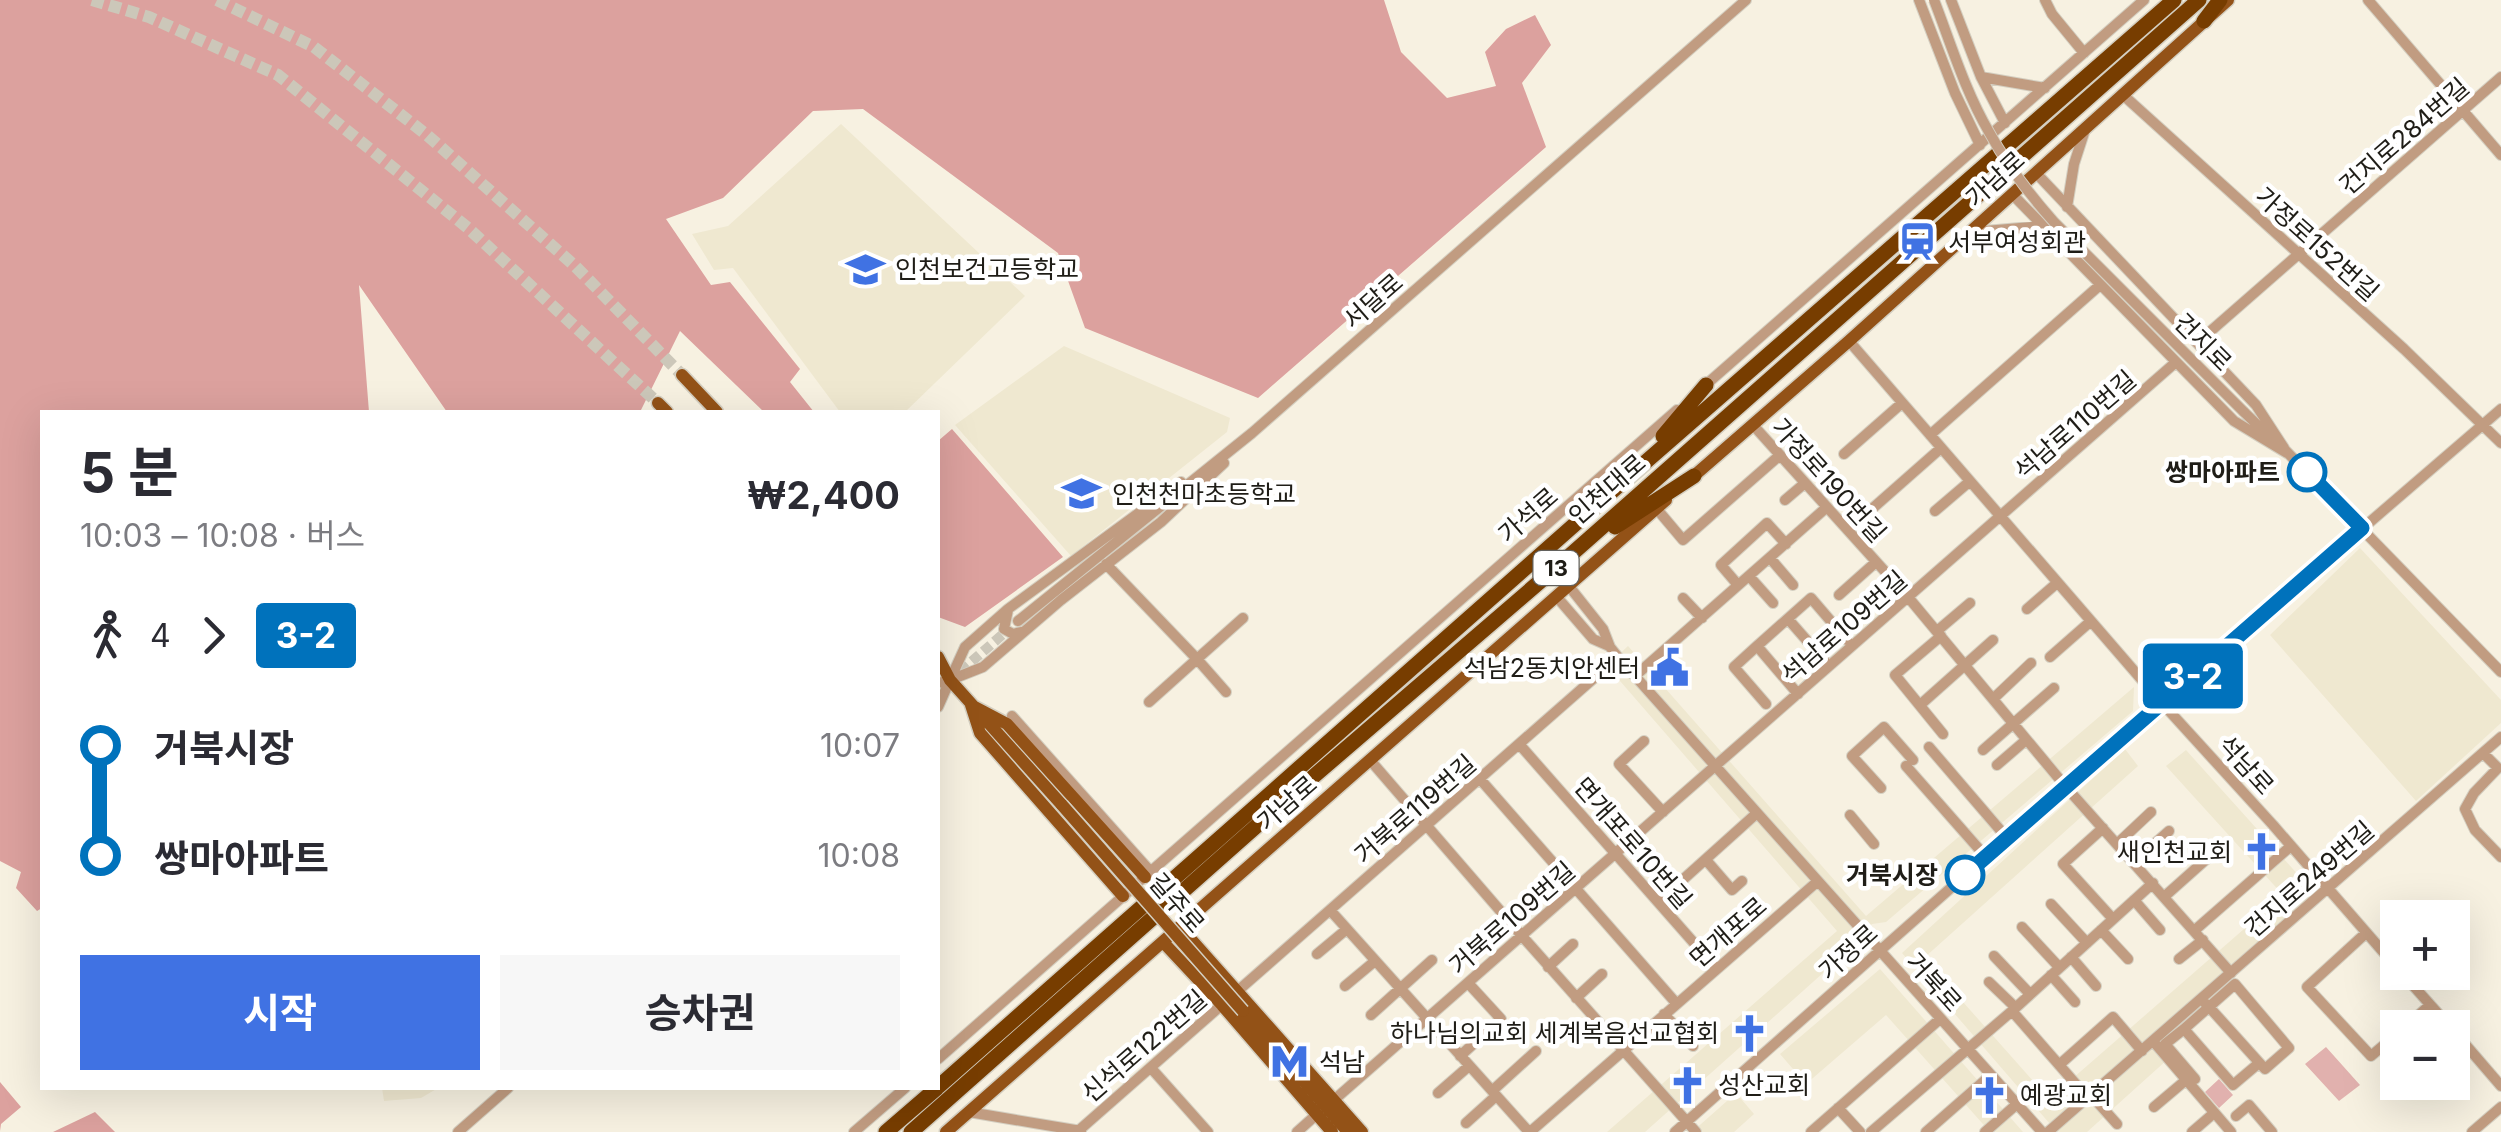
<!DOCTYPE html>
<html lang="ko">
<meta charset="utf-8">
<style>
:root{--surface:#fff;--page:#f7f7f7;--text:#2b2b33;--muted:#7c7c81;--accent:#4072e3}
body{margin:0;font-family:Inter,"Noto Sans KR",sans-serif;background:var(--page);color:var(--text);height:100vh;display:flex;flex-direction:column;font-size:38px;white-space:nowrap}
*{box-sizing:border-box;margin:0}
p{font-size:32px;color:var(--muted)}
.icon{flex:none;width:55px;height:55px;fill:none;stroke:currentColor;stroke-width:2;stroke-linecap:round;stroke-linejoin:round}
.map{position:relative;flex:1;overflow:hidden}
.details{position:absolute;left:40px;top:410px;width:900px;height:680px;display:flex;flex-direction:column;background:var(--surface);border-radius:0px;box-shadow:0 10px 40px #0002}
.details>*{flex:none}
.badge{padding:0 20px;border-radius:8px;font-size:35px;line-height:65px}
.tools{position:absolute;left:2380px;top:900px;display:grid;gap:20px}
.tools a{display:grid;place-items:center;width:90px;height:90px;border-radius:0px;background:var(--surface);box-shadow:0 10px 40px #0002;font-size:50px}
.map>.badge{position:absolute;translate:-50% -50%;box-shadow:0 0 0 5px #fff}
.legs{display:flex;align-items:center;gap:15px;height:110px;padding:0 40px;font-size:32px}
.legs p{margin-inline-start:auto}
.head{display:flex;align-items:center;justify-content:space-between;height:170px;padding:0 40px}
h1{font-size:55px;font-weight:700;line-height:75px}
.action{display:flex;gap:20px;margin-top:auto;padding:20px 40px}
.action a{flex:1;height:115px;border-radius:0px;background:var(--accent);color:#fff;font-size:40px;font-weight:700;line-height:115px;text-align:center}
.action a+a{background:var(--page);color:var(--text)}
ul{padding:0 40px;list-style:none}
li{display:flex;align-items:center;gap:35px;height:110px;font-size:38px}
li i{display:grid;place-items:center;width:15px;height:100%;margin:0 12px;background:currentColor}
li i::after{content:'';width:25px;height:25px;margin:-12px;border:8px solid;border-radius:50%;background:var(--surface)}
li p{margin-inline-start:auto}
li:first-child i{background:linear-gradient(#0000 50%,currentColor 0)}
li:last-child i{background:linear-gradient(currentColor 50%,#0000 0)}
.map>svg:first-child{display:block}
</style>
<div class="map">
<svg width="2501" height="1132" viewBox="0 0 2501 1132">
<rect width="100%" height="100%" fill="#f7f1e1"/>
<path fill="#efe8d0" d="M841,124L1025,296L905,412H840L733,268L714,270L692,234L728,226Z
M1064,346L1230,418L1227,432L1071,556L955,425Z
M2360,548L2501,700V723L2416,801L2270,635Z
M1628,646L1866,916L2134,687L2133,711L1886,922L1872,924L1851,948L1645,1132H1607L1837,931L1607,666Z
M2125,749L2138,766L1924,958L2049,1099L2283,895L2166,766L2186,750L2318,897L2068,1121L2156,1045L2168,1059L2087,1132H2057L1902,953Z
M1880,969L2023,1132H1990L1886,1015L1806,1084L1780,1054Z
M382,1088H438L421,1098L384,1101Z
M1736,1093L1754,1114L1734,1132H1692Z"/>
<path fill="#e1b1ae" d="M2326,1047L2360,1085L2339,1101L2305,1064Z
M2219,1079L2233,1095L2219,1108L2205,1092Z"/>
<path fill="#dca19e" d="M0,0H1384L1401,52L1447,98L1496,86L1485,52L1506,29L1535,15L1551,45L1522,83L1546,147L1258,398L1085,328L1058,253L863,109L813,111L723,198L666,219L711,285L730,282L800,369L790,382L814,412H764L680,331L640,412H447L359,285L369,412H42V908L37,911L16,888L21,872L0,861Z
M952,429L1063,557L965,627L938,617V441Z
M0,1082L21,1107L1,1124L0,1131Z
M95,1112L115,1132H53Z"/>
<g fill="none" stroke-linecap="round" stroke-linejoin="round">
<path stroke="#ccc7b9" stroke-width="10" stroke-dasharray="10 5" stroke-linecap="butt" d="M938,691L1010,628"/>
<path stroke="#ccc7b9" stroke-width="12" stroke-dasharray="12 6" stroke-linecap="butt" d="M92,0L149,17L278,75L468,228L658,403
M217,0L314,47L427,135L575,266L682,375"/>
<defs>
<path id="minor" d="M1919,0L1955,93L1980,145
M1951,0L1981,77L2005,123
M2045,0L2052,14L2084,53
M2368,0L2501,155
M1981,77L2045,88
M2122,94L2404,349L2501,443
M2036,173L2256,405L2284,448
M2012,194L2234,421L2287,453
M2067,207L2074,164L2085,130
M1966,237L1985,231L2043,226
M1849,341L2161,702L2273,825L2398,969
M2197,343L2501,77
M1701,389L2144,0
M2244,412L2272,439
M1753,425L1908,597L2066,787L2231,973
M1930,435L2100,285
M2285,450L2501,672
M1844,454L1902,403
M1785,500L1805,483
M1656,508L1683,540L1780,455
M1935,511L1969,482
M1848,530L1941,448
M1770,558L1793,585
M1106,564L1197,659L1149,702
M1749,576L1773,603
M1568,585L1603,629L1610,647L1618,657L2042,1132
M1738,585L1721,565L1767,523L1786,544
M1839,595L1876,562
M1556,596L1593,639L1609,646
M1683,598L1702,618
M2027,609L2057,583
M1008,610L1004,629L1013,634L1021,632
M1788,619L1824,660
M1018,621L1252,433L1746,0
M1937,631L1970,603
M1941,636L1895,675L1943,734
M1757,646L1811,598L1847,640
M2050,657L2091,621
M1635,676L1827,507
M938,683L950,680L965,647L1008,609L1181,482
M1226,692L1197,659L1243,618
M1993,699L2031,663
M1766,704L1734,667L1757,646L1798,694
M1920,705L1993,640
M938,707L950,680L983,667L1061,600L1161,522L1224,463
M1012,716L1151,872
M1644,741L1619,764L1663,812
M1519,744L1716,968
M1929,747L2007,838
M1983,750L2054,688
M2483,753L2498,768L2474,793L2465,809L2475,830L2501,857
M1370,760L1522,936L1696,1132
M1997,765L2026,740
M1906,766L1986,857
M1480,779L1676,1003
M1881,788L1852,756L1884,727L1913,760
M1850,815L1874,844
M2103,828L2063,864L2113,919
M2117,844L2151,812
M1706,860L1732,890L1742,881
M2134,862L2169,831
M1141,880L1677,410
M2165,896L2211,855
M2134,900L2160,930
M1658,902L1757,813
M2051,904L2087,943
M1330,910L1529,1132
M2022,927L2059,967
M2101,930L2128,959
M2195,930L2291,846
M2366,933L2307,987L2371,1056L2398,1033
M1317,954L1347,929
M1994,956L2030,994
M2071,957L2096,986
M2179,959L2203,940
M1548,967L1573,944
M2401,972L2451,1028
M2051,975L2075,1002
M1989,982L2015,1007
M1345,986L1375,961
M1576,998L1602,974
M2201,999L2210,1008L2265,1069L2289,1048L2235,984L2184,1029L2233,1085L2259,1063
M2012,1011L2088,1098
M1664,1014L1693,1046
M1371,1015L1432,960
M2404,1028L2430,1005
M2184,1029L2165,1044L2195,1079
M2452,1029L2501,1086
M2153,1041L2231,1132
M1460,1056L1501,1019L1468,983
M938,1059L1129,891
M2059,1065L2113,1017L2142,1051
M1151,1068L1208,1132
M1492,1091L1536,1051
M1438,1093L1469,1066
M2091,1095L2117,1124
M1334,1100L2176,362
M2154,1107L2186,1080
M1838,1108L1860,1132
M969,1112L1081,1131
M2236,1116L2249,1105L2272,1132
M1466,1123L1496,1096
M458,1132L508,1088
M854,1132L905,1088
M1077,1132L1618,657
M1297,1132L1316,1115
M1530,1132L1818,881
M1675,1132L2161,702L2501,409
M1811,1132L1940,1019
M1871,1132L2012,1011L2153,883
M1926,1132L1991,1075
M1985,1132L2017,1104
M2048,1132L2501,737
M2192,1132L2214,1113
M2472,1132L2501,1107"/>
<path id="major" d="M682,375L717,412
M658,403L667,412
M1688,481L1849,341L2228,0
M938,657L950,680L1062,805
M971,705L1007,724L1145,877
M971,705L980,733L1123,896
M1180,927L1362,1132
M1163,942L1222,1005L1332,1132
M1243,1011L1348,1132
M946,1132L1666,500"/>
<path id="highway" d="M2204,21L2220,0
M1663,436L1706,385
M1615,527L1694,476
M938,1087L1625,480L2174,0
M886,1132L937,1088
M911,1132L1278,807L1558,566L2199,0"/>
</defs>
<use href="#minor" stroke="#d4cfc1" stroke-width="12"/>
<use href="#major" stroke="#d4cfc1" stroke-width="15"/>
<use href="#highway" stroke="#d4cfc1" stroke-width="18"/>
<use href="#minor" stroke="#c19c81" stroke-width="10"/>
<use href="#major" stroke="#935217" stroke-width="12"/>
<use href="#highway" stroke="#773d00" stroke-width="15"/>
<defs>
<path id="minor-bridge" d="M1934,0C1951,44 1965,91 1989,132C2007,165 2029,194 2054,222L2244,412"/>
<path id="major-bridge" d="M1062,805L1243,1011"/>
</defs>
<use href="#minor-bridge" stroke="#d4cfc1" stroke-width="12" stroke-linecap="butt"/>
<use href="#major-bridge" stroke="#d4cfc1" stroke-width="15" stroke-linecap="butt"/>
<use href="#minor-bridge" stroke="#c19c81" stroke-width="10"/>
<use href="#major-bridge" stroke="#935217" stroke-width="12"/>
</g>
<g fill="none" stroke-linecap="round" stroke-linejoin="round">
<defs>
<path id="line-1" d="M1965,875L2362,528L2307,472"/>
</defs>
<use href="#line-1" stroke="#fff" stroke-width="22"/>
<use href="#line-1" stroke="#0072bc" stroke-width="15"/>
</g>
<defs>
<symbol id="station-bare" viewBox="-9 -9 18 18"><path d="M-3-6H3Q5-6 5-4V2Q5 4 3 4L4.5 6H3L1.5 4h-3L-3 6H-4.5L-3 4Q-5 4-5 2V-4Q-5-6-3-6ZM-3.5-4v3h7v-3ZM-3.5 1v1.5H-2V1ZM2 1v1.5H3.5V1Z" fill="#4072e3" stroke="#fff" stroke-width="2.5" paint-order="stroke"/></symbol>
<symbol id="school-bare" viewBox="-9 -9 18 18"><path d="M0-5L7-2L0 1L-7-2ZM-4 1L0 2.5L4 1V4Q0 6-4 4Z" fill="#4072e3" stroke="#fff" stroke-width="2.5" paint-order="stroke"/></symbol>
<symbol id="civic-bare" viewBox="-9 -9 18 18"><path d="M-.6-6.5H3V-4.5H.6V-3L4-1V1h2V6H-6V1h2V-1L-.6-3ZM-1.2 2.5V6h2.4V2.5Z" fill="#4072e3" stroke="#fff" stroke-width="2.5" paint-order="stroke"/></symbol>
<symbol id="church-bare" viewBox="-9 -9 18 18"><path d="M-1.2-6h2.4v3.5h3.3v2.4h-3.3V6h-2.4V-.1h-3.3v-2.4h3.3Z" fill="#4072e3" stroke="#fff" stroke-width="2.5" paint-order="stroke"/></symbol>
<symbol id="metro-bare" viewBox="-9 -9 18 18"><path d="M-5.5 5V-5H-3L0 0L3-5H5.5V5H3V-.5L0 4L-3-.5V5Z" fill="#4072e3" stroke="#fff" stroke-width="2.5" paint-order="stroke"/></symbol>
</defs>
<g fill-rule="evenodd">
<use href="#station-bare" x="1890" y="214" width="55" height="55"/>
<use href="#school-bare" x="838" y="242" width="55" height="55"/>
<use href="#school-bare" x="1054" y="466" width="55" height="55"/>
<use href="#civic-bare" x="1642" y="640" width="55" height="55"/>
<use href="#church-bare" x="2234" y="824" width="55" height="55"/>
<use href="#church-bare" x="1722" y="1006" width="55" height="55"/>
<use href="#metro-bare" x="1262" y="1034" width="55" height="55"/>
<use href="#church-bare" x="1660" y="1058" width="55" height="55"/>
<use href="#church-bare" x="1962" y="1068" width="55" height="55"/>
</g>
<g fill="#fff" stroke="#0072bc" stroke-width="5">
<circle cx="2307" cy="472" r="18"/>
<circle cx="1965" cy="875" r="18"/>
</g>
<g text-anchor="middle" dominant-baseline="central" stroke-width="9" stroke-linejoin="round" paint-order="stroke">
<rect fill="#fff" stroke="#62615d" stroke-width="2.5" x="1533.5" y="551" width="45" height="34" rx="8"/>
<g font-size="22" font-weight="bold" fill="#1f1d17">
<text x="1556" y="568">13</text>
</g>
<g font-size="25" fill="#1f1d17" stroke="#fff">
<text transform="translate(2404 136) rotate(-41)">건지로284번길</text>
<text transform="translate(1995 179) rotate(-42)">가남로</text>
<text transform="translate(2317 244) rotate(42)">가정로152번길</text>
<text transform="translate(1373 301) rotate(-41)">서달로</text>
<text transform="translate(2203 342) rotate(45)">건지로</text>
<text transform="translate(2075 425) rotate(-41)">석남로110번길</text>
<text transform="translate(1829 480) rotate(48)">가정로190번길</text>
<text transform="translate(1607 489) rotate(-41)">인천대로</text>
<text transform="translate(1528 515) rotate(-41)">가석로</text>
<text transform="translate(1844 627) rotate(-41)">석남로109번길</text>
<text transform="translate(2246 765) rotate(48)">석남로</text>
<text transform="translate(1287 803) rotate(-41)">가남로</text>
<text transform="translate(1415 809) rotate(-41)">거북로119번길</text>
<text transform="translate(1633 843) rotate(49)">면개포로10번길</text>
<text transform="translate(2309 879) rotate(-41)">건지로249번길</text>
<text transform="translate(1177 903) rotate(49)">길주로</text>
<text transform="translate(1512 918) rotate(-41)">거북로109번길</text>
<text transform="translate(1728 932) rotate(-41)">면개포로</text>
<text transform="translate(1848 952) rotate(-42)">가정로</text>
<text transform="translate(1934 982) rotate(48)">거북로</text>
<text transform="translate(1144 1046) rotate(-41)">신석로122번길</text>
</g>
<g font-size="25" fill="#1f1d17" stroke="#fff" text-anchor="start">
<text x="1948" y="242">서부여성회관</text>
<text x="895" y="269">인천보건고등학교</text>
<text x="1112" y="494">인천천마초등학교</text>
<text x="1640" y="668" text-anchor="end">석남2동치안센터</text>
<text x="2232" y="852" text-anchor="end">새인천교회</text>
<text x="1719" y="1033" text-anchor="end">하나님의교회 세계복음선교협회</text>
<text x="1319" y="1062">석남</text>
<text x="1718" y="1085">성산교회</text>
<text x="2020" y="1095">예광교회</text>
</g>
<g font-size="25" font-weight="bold" fill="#1f1d17" stroke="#fff" text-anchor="end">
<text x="2280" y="472">쌍마아파트</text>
<text x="1938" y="875">거북시장</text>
</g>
</g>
</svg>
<div class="tools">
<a>+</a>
<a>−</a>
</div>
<b class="badge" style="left:2193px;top:676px;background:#0072bc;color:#fff">3-2</b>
<section class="details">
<div class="head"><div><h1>5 분</h1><p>10:03 – 10:08 · 버스</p></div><b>₩2,400</b></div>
<div class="legs"><svg class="icon" aria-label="walk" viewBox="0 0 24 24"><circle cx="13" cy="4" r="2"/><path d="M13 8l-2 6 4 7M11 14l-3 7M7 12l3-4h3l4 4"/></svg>4<svg class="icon" aria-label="forward" viewBox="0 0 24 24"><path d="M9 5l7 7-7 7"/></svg><b class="badge" style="background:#0072bc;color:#fff">3-2</b></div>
<ul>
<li><i style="color:#0072bc"></i><b>거북시장</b><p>10:07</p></li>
<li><i style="color:#0072bc"></i><b>쌍마아파트</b><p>10:08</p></li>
</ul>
<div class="action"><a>시작</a><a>승차권</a></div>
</section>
</div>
